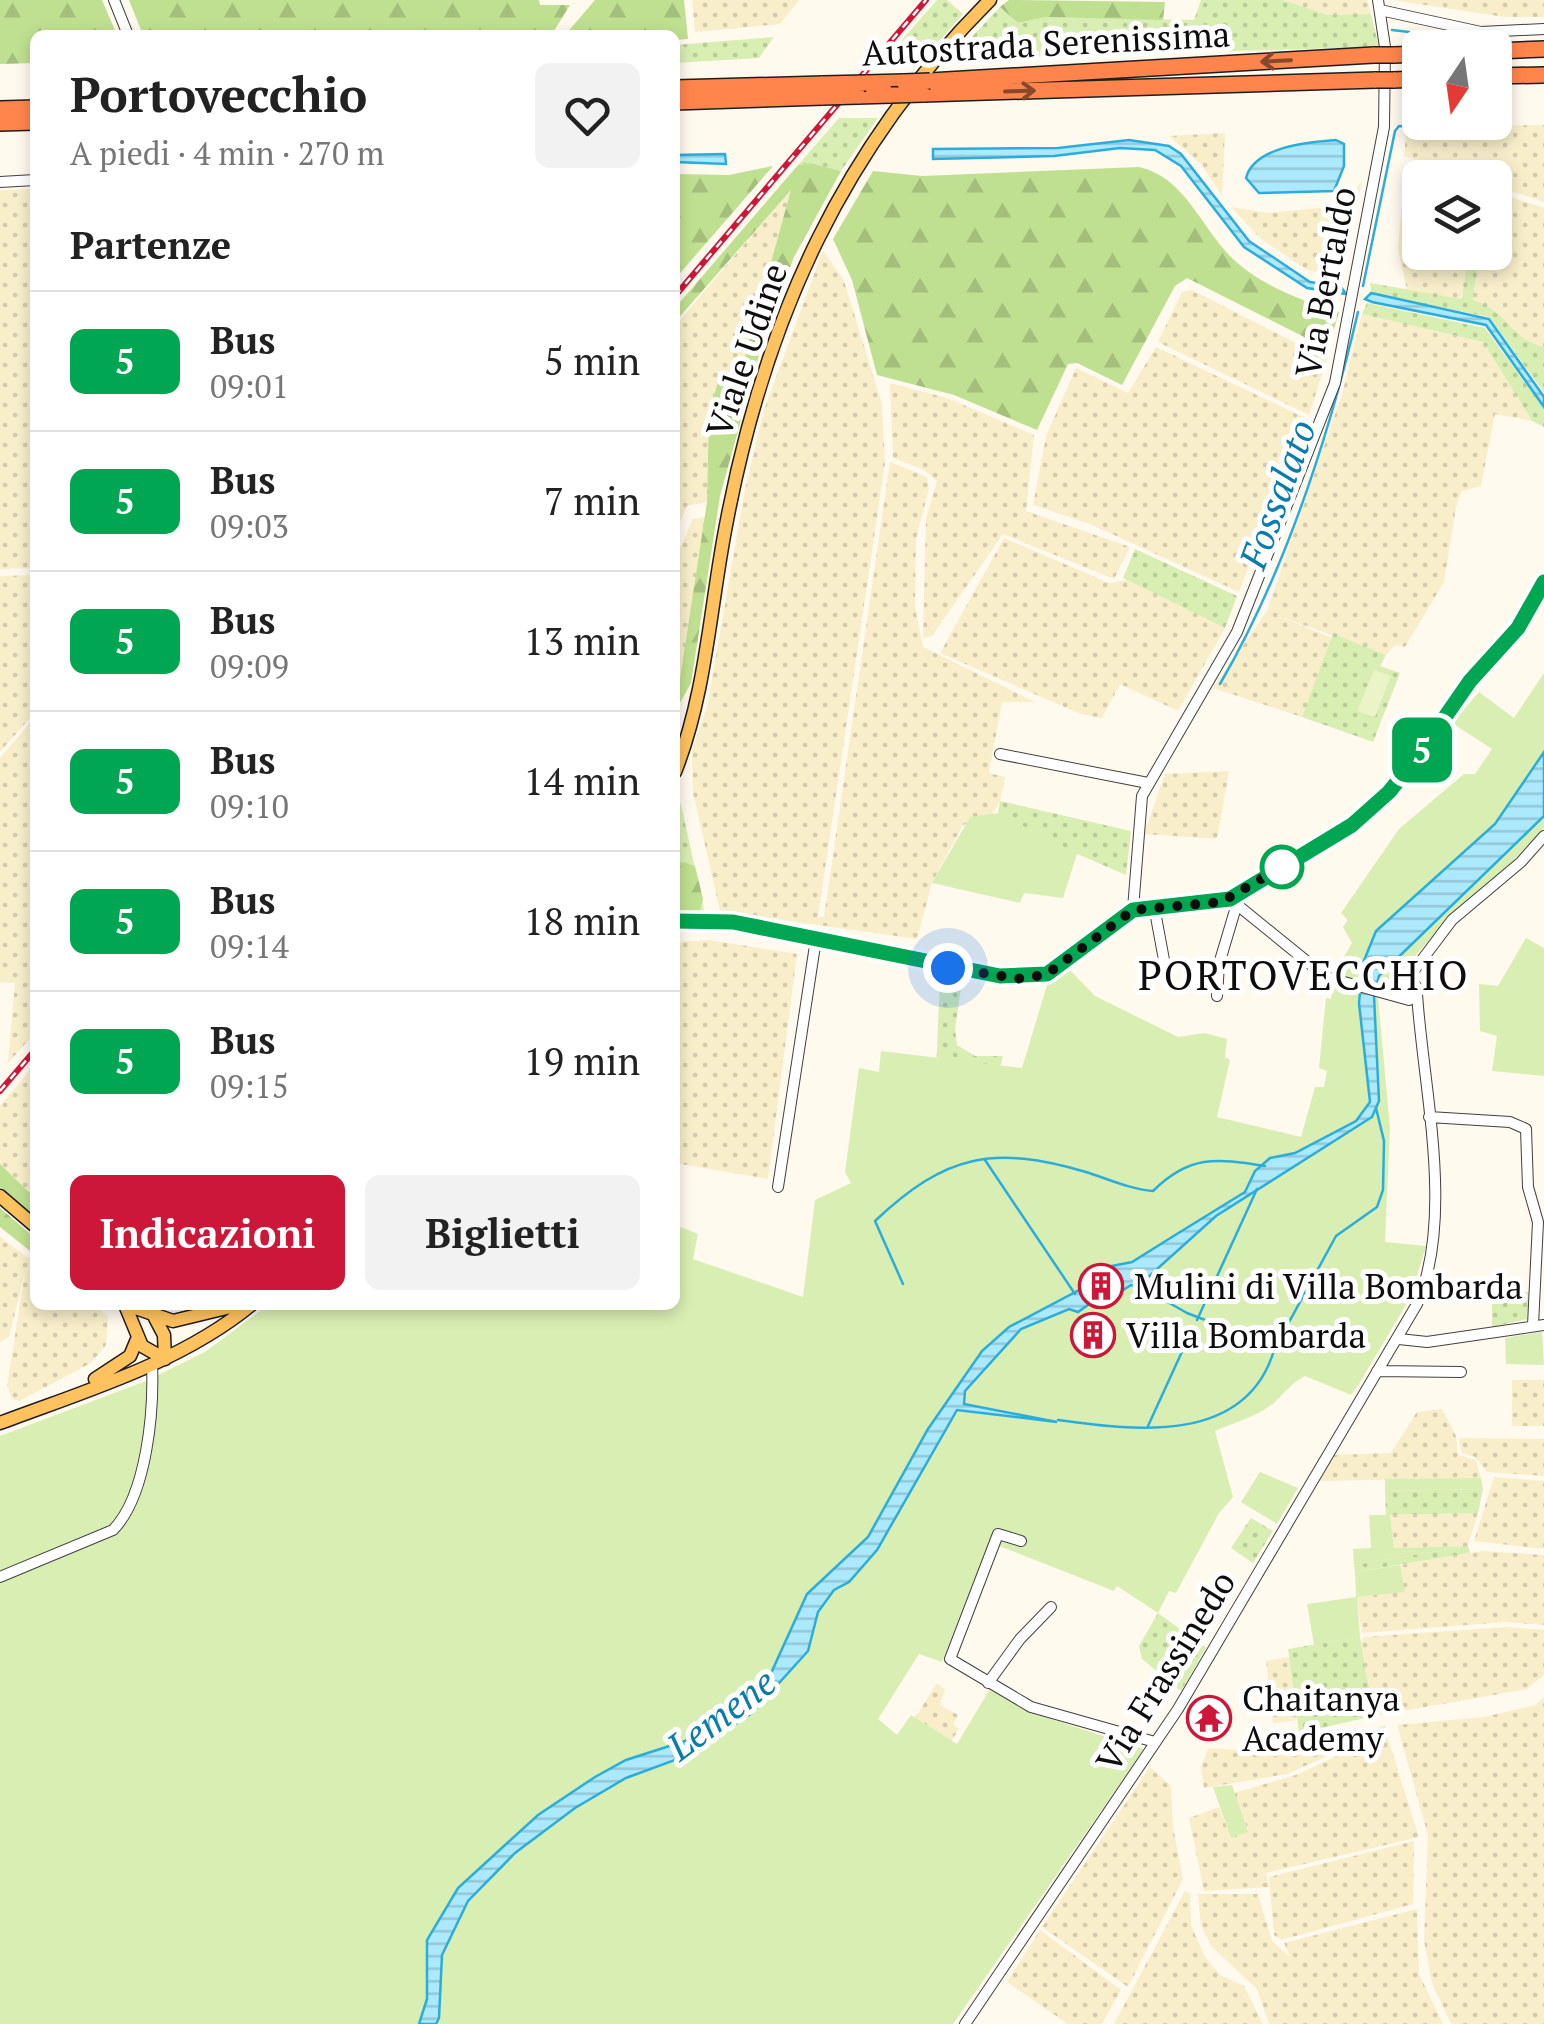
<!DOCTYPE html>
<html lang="it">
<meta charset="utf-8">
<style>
:root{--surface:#fff;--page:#f2f2f2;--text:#222;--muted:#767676;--line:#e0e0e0;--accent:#cc1738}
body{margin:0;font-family:"PT Serif",serif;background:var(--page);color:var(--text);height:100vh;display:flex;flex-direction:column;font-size:38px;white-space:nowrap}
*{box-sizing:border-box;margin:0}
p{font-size:32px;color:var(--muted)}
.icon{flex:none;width:55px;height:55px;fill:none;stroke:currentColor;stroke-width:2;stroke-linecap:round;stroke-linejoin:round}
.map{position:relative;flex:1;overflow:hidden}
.details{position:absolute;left:30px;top:30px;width:650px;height:1280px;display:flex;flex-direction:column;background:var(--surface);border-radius:15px;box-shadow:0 5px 15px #0003}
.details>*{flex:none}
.badge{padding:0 20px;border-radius:15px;font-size:35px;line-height:65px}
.needle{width:65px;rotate:193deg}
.fabs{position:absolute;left:1402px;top:30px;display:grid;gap:20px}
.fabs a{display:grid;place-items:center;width:110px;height:110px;border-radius:15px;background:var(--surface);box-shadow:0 5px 15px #0003;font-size:50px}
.you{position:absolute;width:50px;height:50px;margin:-25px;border:8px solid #fff;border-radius:50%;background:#1a73e8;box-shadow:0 0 0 15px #1a73e833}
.map>.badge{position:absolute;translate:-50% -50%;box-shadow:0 0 0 5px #fff}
h2{padding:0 40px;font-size:38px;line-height:90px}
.round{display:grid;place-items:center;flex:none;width:105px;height:105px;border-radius:15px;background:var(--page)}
.head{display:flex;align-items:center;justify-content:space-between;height:170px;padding:0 40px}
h1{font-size:48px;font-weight:600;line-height:75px}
.cta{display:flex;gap:20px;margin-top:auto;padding:20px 40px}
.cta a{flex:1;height:115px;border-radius:15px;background:var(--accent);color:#fff;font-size:40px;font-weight:600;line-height:115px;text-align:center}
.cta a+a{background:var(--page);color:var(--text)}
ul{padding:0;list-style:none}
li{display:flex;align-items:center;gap:30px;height:140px;padding:0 40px;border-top:2px solid var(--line)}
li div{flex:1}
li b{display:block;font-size:38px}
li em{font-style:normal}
li .badge{min-width:110px;font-weight:700;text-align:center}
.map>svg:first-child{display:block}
</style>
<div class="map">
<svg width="1544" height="2024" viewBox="0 0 1544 2024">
<defs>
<pattern id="farmland-dots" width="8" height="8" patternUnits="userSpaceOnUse" patternTransform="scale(2.5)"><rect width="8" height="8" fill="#f8eeca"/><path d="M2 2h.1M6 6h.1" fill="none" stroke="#d3cbac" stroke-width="1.8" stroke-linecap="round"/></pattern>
<pattern id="grass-dots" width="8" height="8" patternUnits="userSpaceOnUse" patternTransform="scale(2.5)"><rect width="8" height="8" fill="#d9eeb3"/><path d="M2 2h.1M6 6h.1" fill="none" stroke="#b9cb99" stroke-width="1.8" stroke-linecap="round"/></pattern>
<pattern id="forest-firs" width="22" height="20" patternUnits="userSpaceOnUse" patternTransform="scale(2.5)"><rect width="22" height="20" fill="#bfe090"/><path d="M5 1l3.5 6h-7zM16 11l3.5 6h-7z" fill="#a3bf7b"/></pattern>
<pattern id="water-rules" width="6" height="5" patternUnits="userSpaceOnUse" patternTransform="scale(2.5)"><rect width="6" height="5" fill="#ace9fc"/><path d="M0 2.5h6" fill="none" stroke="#93c7d7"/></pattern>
</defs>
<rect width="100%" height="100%" fill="#fff9ee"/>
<path fill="url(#farmland-dots)" d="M692,0H799L780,24L695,32Z
M1283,0H1367L1371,14L1328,15Z
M1392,0H1544V17H1505Z
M1544,125V202L1495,186V178L1470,177L1404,156L1406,134L1435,127Z
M1225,133L1222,196L1201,164L1169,136Z
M1405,166L1446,177L1420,178V252L1468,253L1462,300L1407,290L1398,250Z
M1362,181L1347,255L1333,275L1307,270L1261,239L1231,207L1269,213L1344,205Z
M792,188L739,378L718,382L709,412L707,502L687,506L675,533V326Z
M35,189V568L0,569V190Z
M1495,192L1544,208V347L1526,344L1512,327L1473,300L1479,253L1495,252Z
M823,250L844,281L882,404L885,463L818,917H824L890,462L927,477L929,489L916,539L915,607L923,647L1035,702H1002L989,773L1005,777L1000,801L991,816L963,825L932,883L917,939L720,911L693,793L692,750L707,707L745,490L764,410Z
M1192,290L1327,359L1309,415L1158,342L1182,292Z
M1362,314L1483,342L1532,421L1495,414L1481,486L1462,491L1456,507L1444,582L1405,647L1395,645L1386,655L1276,615L1332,638L1302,717L1213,688L1267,611L1342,394Z
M1156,347L1307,419L1239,592L1090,524L1033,505L1046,436L1076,368L1128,393Z
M890,383L947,398L1034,435L1026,511L1130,547L1114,579L1003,534L932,636L923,638L926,518L937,481L922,469L893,458Z
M705,517L688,641L675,712V560L693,519Z
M1004,538L1109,583L1127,580L1225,628L1178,711L1120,684L1102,718L1081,714L940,653Z
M35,575V712L0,752V576Z
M35,717V1033L8,1063L15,983L0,982V758Z
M1229,771L1217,839L1144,834L1165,774Z
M709,940L797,954L768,1179L675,1163V942Z
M35,1064V1198L0,1164V1106Z
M0,1237L35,1263V1305H93L108,1316L106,1345L91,1363L19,1401L12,1399L7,1386L25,1272L9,1337L0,1342Z
M1512,1380H1544V1426H1512Z
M1442,1409L1456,1436L1458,1455L1476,1460L1481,1478L1318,1481L1333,1455L1391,1453L1417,1412Z
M1459,1438L1544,1439V1476L1487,1472L1475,1457L1462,1453Z
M1494,1477L1544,1481V1549L1474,1541Z
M1478,1513L1468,1546L1394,1548L1390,1515Z
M1483,1551L1544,1555V1625L1506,1622L1362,1633L1356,1597L1404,1592L1400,1565Z
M1507,1627L1544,1630V1675L1527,1689L1374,1716L1361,1641L1364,1637Z
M1289,1657L1297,1720L1273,1723L1266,1661Z
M937,1683L945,1690L940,1705L958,1715L953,1724L959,1729L941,1757L905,1734Z
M1544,1697V2024H1451L1432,1983L1424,1941L1428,1835L1397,1725L1484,1717L1536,1705Z
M1385,1726L1386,1730L1287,1774L1204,1788L1201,1768L1208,1748L1264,1752Z
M1386,1732L1419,1837L1266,1873L1269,1887L1204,1891L1189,1818L1219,1807L1231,1838L1248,1831L1234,1793L1299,1774Z
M1150,1767L1171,1786L1173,1827L1183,1879L1128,1987L1042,1927Z
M1414,1841L1413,1904L1281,1940L1274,1935L1269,1877Z
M1185,1891L1190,1894L1191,1925L1204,1955L1220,1975L1244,1986L1263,2024H1114Z
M1198,1894H1258L1272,1941L1290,1957L1284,1943L1417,1909L1419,1974L1443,2024H1269L1257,1989L1212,1947L1201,1926Z
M1040,1930L1121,1990L1102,2024H1068L1007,1982Z"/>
<path fill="url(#grass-dots)" d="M937,0H947L963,14L921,62L881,64Z
M1201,0H1283L1328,15L1371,14L1379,47L951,59L1000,7L1018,23L1046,17L1194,20Z
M774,37L759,58L675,63V45Z
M839,118H878L841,171L811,163L798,165Z
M1468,253H1479L1473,300C1507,311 1513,341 1544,347V393L1489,317L1371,293L1370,283L1462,299Z
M1367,303L1485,328L1544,409V427L1532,421L1483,342L1362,314Z
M1135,549L1237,596L1225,628L1123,578Z
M1333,634L1386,655L1380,666L1400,673L1373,742L1302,717Z
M675,797L681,804L705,915L675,919Z
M1000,801L1131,831L1126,875L1036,836L998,813Z
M940,978L962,981L955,1029L957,1045L975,1056H1003L986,1126L933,1146Z
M1492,1292H1530L1527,1319L1492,1327Z
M1483,1489L1478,1513L1386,1515L1385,1491Z
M1251,1518L1273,1531L1253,1563L1231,1548Z
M1468,1546L1470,1553L1355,1572L1354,1565Z
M1158,1613L1206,1648L1181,1691L1142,1659L1139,1646Z
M1360,1637L1374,1716L1299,1733L1288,1649Z"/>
<path fill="url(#forest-firs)" d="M0,0H102L117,35H35V63L0,64Z
M129,0H539L540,5H570L552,34L152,35L141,30Z
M595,0H684L688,39L675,40V35H565Z
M1009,0L1165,2L1163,20L1046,17L1018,23L1000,7Z
M811,163L841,171L794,257L764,337L720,496L691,683L675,712L707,502L709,412L718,382L739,378L791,190L675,322V308L798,165Z
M773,166L675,279V174L729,175Z
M1139,167C1184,177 1200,225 1230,256C1257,284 1302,301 1339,312L1328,349L1187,278L1175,286L1122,385L1077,363L1068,364L1037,430L954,395L877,375L852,280L833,239L873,171L922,176Z
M681,862L695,866L703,899L700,910L675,912V866Z
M0,1164L35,1198V1217L0,1187Z
M0,1208L35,1238V1255L0,1227Z"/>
<path fill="#d9eeb3" d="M1544,673V828L1496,879L1449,918L1378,997L1390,1128L1385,1242L1426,1246L1410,1298L1359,1384L1351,1395L1305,1376C1290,1384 1286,1392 1275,1402C1260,1416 1233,1423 1215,1431L1233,1497L1219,1513L1176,1593L1169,1591L1158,1613L1117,1586L1114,1591L989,1542L942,1662L919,1654L878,1719L897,1735L911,1715L957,1744L990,1689L1032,1713L1144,1749L953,2024H0V1436L146,1381L205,1352L268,1305H675V1225L698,1234L693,1259L803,1297L815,1200L851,1183L845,1172L859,1068L879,1072L881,1051L1022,1068L1048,982L1068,968L1095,996L1178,1037L1205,1033L1227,1039L1225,1057L1230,1060L1217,1117L1301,1137L1315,1087H1324L1327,1071L1319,1068L1326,998L1331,999L1334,974L1352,943L1343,927L1348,920L1341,913L1399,829L1464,774H1475L1492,749L1452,723L1479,692L1514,718Z
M998,813L1077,854L1063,898L1024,893L1020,903L932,883L970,817Z
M1526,938L1544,948V1076L1492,1071L1497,1036L1480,1031L1479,984L1498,986Z
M1542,1332L1544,1365L1506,1364L1505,1338Z
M1260,1472L1298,1488L1277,1524L1241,1502Z
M1481,1478L1483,1489L1385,1491V1479Z
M1369,1515H1390L1394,1548L1468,1546L1354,1565L1353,1549L1371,1548Z
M1400,1565L1405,1592L1357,1597L1360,1637L1314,1645L1307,1604L1356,1597L1355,1572Z
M1232,1785L1248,1832L1231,1838L1213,1787Z"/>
<path fill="#eaf4c6" d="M1374,670L1391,676L1375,717L1357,711Z"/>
<path fill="url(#water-rules)" stroke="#2baddb" stroke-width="2.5" d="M1129,140L1169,146L1181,154L1249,241L1310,282L1341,287L1346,294L1307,288L1244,247L1181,166L1155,150L1120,148L1054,156L933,159V149L1058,148Z
M1336,140L1344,144V166L1334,191L1259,193L1246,178C1254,147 1307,142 1336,140Z
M725,154L726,164L675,162V155Z
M1371,293L1489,319L1544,397V407L1486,325L1372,302L1365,299Z
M1544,752V816L1379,976L1374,996L1379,1101L1372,1117L1216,1216L1146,1279L1143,1288L1131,1285L1120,1292L1107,1267L1132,1262L1172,1237L1245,1192L1255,1171L1270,1158L1295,1153L1356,1121L1370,1102L1359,1003L1363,963L1376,931L1495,824Z
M1087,1286L1095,1300L1078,1312L1069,1309L1021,1329L965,1391L964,1404L1057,1422L957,1410L877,1550L849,1582L834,1590L818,1612L808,1651L752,1713L686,1756L626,1778L575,1808L515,1853L468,1901L442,1955L439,2018L436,2024H419L427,1999V1940L458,1888L538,1815L595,1777L626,1760L685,1741L750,1694L772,1671L807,1594L868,1537L928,1429L982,1351L1009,1327Z"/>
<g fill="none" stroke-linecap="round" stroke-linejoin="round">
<path stroke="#2baddb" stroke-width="2.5" d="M1392,30L1409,32V38
M1363,286L1395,131L1399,126L1412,127V111
M1220,684C1286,570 1328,440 1358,312
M985,1160L1075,1294
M903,1284L875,1221C946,1154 993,1145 1086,1172C1108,1179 1130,1189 1153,1191C1189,1155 1216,1158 1265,1166
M1197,1320L1257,1189
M1276,1346L1336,1236L1377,1207L1383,1190L1384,1141L1376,1108
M1058,1420C1137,1431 1248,1445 1275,1347L1187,1313L1143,1288
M1148,1426L1191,1332"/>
<defs>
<path id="minor" d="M114,0L128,35
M1380,10L1481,32L1544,29
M0,182L35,180
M1000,754L1148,783
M1230,899L1326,977L1409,1000L1416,996V986L1403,985L1402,996
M1154,906L1167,976
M1133,909L1142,796L1237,632L1335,383L1384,127L1385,47L1378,0
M675,921L733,922L1000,976L1047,974L1133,909L1230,899L1352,825L1389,793L1418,756L1470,681L1518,627L1544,582
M1403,985L1452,920L1521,862L1544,836
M1217,996L1219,964L1236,907
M1429,1117L1510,1122L1526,1129L1528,1187L1538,1222L1533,1325
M778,1187L816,939
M1399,1339L1427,1342L1544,1325
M1377,1371L1461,1372
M1021,1541L998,1534L950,1659L1031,1707L1155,1742
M0,1577L113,1530C147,1495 154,1411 152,1364
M988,1683L1020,1639L1051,1607
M965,2024L1178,1709L1417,1304C1455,1217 1423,1087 1417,994"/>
<path id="major" d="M675,772C707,691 710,604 727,520C766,317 843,147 990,0
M0,1196L35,1226
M125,1305L142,1346L165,1359
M127,1305L173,1321L239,1305
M155,1318L164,1335L165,1359
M95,1379L130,1356L138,1337
M0,1423C85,1391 180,1363 251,1305"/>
<path id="highway" d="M1495,51L1544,49
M1394,55L1420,54
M1495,76L1544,75
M1393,80L1420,79
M930,81L1374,55
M866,83L904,82
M675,88L823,84
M923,94L1376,80
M858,96L891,95
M675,102L823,97
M0,109L35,108
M0,123L35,122"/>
</defs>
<use href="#minor" stroke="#404040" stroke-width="12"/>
<use href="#major" stroke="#1e1e1e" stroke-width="15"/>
<use href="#highway" stroke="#1e1e1e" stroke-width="18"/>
<use href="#minor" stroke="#fff" stroke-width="10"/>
<use href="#major" stroke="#ffc25e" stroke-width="12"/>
<use href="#highway" stroke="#ff854c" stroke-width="15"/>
<defs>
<path id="rail" d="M675,296L926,0
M0,1091L35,1050"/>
</defs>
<use href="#rail" stroke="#cc1738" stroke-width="6"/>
<use href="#rail" stroke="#fff" stroke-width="2.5" stroke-dasharray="8" stroke-linecap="butt"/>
<defs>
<path id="highway-bridge" d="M1374,55H1394
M1376,80H1393
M904,82L930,81
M823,84L866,83
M891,95L923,94
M823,97L858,96"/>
</defs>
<use href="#highway-bridge" stroke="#1e1e1e" stroke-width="18" stroke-linecap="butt"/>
<use href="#highway-bridge" stroke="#ff854c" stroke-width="15"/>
</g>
<defs><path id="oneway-shaft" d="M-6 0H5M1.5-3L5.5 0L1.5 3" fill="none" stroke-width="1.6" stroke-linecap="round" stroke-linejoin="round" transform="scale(2.5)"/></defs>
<g stroke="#86492c">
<use href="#oneway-shaft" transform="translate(1276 61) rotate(177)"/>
<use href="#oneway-shaft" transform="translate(1020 91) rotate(-2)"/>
</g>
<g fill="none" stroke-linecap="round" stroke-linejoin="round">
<defs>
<path id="line" d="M675,921L733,922L1000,976L1047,974L1133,910L1230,899L1352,825L1389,792L1418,756L1470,681L1518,628L1544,582"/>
</defs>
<use href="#line" stroke="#fff" stroke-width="22"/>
<use href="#line" stroke="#00a651" stroke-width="15"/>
<path stroke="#0d0d0d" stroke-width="10" stroke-dasharray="0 18" d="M948,968L1022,979L1047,974L1133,910L1221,902L1282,867"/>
</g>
<defs>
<symbol id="building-ring" viewBox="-11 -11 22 22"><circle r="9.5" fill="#fff" stroke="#cc1738" stroke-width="1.5"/><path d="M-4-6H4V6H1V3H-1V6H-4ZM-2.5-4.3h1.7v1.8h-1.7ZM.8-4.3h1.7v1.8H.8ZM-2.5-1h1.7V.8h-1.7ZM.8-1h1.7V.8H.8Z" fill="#cc1738"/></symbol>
<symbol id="temple-ring" viewBox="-11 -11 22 22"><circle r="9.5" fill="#fff" stroke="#cc1738" stroke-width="1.5"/><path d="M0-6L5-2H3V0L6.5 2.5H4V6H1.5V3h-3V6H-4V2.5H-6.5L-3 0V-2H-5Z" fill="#cc1738"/></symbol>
</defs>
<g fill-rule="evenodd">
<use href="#building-ring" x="1076" y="1261" width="50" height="50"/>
<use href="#building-ring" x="1068" y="1310" width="50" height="50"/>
<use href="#temple-ring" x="1184" y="1693" width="50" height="50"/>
</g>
<circle fill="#fff" stroke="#00a651" stroke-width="5" cx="1282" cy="867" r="20"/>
<g text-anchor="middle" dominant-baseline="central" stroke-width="10" stroke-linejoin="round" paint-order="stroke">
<g font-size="35" fill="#0d0d0d" stroke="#fff">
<text transform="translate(1046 43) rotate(-3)">Autostrada Serenissima</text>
<text transform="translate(1325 282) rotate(-79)">Via Bertaldo</text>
<text transform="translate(746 350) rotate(-71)">Viale Udine</text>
<text transform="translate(1165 1671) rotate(-58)">Via Frassinedo</text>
</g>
<g font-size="35" fill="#0d0d0d" stroke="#fff" text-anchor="start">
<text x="1134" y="1286">Mulini di Villa Bombarda</text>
<text x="1126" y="1335">Villa Bombarda</text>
<text x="1242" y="1698">Chaitanya<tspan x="1242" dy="40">Academy</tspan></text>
</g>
<g font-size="38" font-style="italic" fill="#097bac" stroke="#fff">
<text transform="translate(1277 494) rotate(-70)">Fossalato</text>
<text transform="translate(721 1714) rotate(-37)">Lemene</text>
</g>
<g font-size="40" letter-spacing="2.5" fill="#0d0d0d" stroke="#fff">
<text x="1304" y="974">PORTOVECCHIO</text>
</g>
</g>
</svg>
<div class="fabs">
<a><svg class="needle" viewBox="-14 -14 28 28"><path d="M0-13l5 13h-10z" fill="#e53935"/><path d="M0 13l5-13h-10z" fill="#767676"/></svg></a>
<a><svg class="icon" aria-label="layers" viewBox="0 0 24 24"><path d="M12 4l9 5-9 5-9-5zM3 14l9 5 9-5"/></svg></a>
</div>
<div class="you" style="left:948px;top:968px"></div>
<b class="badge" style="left:1422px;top:750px;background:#00a651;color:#fff">5</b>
<section class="details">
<div class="head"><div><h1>Portovecchio</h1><p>A piedi · 4 min · 270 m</p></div><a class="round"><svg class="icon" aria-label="heart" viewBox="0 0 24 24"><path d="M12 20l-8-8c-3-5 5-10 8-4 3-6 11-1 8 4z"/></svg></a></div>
<h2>Partenze</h2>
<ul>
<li><span class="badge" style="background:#00a651;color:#fff">5</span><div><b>Bus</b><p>09:01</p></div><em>5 min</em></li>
<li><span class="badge" style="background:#00a651;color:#fff">5</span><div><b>Bus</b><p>09:03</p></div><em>7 min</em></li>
<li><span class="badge" style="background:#00a651;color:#fff">5</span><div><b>Bus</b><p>09:09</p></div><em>13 min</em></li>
<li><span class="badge" style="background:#00a651;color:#fff">5</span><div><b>Bus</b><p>09:10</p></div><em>14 min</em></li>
<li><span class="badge" style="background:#00a651;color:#fff">5</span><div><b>Bus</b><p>09:14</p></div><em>18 min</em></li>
<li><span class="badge" style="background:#00a651;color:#fff">5</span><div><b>Bus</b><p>09:15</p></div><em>19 min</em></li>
</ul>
<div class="cta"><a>Indicazioni</a><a>Biglietti</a></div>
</section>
</div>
